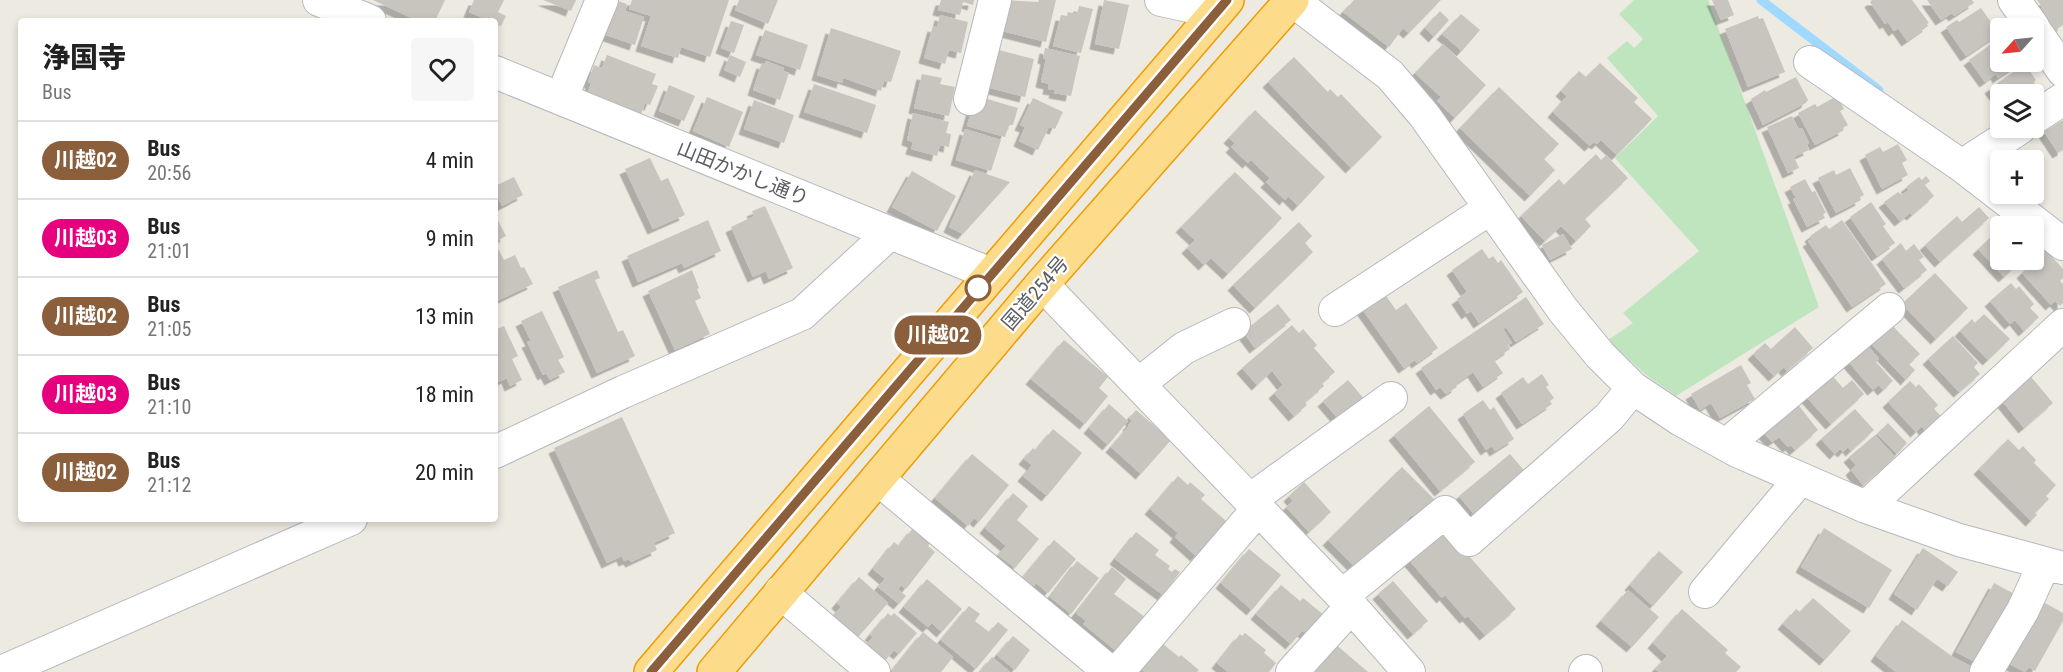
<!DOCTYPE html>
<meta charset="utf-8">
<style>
:root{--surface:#fff;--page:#f6f6f6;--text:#222;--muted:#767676;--line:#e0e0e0}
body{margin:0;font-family:"Roboto Condensed","Noto Sans JP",sans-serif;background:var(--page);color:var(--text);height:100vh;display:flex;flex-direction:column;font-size:22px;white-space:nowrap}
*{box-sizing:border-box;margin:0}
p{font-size:20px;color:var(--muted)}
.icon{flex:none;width:33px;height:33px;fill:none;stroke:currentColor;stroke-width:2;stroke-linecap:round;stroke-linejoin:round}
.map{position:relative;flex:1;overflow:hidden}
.drawer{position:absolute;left:18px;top:18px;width:480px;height:504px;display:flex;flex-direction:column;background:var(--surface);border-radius:6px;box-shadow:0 3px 9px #0003}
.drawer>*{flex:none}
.badge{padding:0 12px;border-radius:20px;font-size:21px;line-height:39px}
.needle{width:39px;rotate:243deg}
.tools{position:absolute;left:1990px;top:18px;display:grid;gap:12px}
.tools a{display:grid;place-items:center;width:54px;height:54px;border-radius:6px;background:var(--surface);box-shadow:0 3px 9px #0003;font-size:30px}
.map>.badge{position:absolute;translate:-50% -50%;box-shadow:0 0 0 3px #fff}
.round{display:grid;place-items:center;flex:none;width:63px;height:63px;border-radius:6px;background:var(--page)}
.headline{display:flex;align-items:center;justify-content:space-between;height:102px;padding:0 24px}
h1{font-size:28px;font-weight:800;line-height:45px}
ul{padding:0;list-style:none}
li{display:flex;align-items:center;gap:18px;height:78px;padding:0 24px;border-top:2px solid var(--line)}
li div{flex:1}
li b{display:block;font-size:22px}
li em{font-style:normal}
li .badge{min-width:66px;font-weight:700;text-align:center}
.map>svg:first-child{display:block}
</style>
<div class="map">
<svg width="2063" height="672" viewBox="0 0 2063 672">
<defs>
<filter id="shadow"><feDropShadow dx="-5.5" dy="5.5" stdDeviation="0" flood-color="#0004"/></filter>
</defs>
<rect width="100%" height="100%" fill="#edeae2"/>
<path fill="#bfe5be" d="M1634,0H1708L1819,307L1676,396L1645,374L1608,340L1633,323L1623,313L1699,251L1615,158L1658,116L1607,58L1627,41L1634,48L1643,39L1619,14Z"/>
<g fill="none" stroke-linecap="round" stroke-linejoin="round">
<path stroke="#a0d9ff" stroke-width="9" d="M1761,0L1879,90"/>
</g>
<path fill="#c8c5bf" filter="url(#shadow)" d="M373,0H445L435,21H418Z
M474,0H504L498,12L506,16L501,26L495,23V21H490L469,12Z
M543,0H576L571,11Z
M615,0L627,4L625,11L644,17L635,45L603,34Z
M632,0H729L710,57L681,47L678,58L641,46L651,16L629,9Z
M739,0H778L768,24L735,10Z
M941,0H974L973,5L963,2L960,15L938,10Z
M1005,0L1038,2L1039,0H1056L1046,42L998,30Z
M1104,0L1129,5L1119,49L1095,44Z
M1354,0H1441L1409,33L1403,28L1389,47L1343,12Z
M1712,0H1728L1734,15L1721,20Z
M1872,0H1912L1929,23L1927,24L1928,26L1907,41L1898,28L1894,31L1888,22L1885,24L1870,2Z
M1927,0H1972L1974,3L1954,16L1952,13L1941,20Z
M2037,0H2063V25L2054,31L2040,9L2042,7Z
M1079,6L1093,9L1081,53L1053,46L1061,15L1067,16L1068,12L1077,14Z
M1981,8L1998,32L1996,34L1997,35L1966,56L1946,27L1957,20L1959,22Z
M1440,11L1449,20L1434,37L1425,28Z
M1461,14L1480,30L1462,51L1442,34Z
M940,15L968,22L961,53L949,50L945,64L924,58L933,26L937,27Z
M1758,16L1759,19L1763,18L1785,72L1748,87L1725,29Z
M731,21L744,25L734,53L721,48Z
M831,28L901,51L891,82L884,81L881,91L843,78L842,83L817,75Z
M765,30L808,45L800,70L756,55Z
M1998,39L2001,43V62H2015L2017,65L1998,78L1996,74L1985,82L1969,60Z
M1443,44L1486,85L1455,118L1437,101L1441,97L1415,73Z
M1045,48L1080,56L1071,96L1054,93L1055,90L1048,89L1049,84L1041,82L1046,59L1043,58Z
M995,49L1034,59L1025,97L986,87Z
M607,55L656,74L652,84L658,86L650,105L645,103L641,114L588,92L591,83L588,82L594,65L602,68Z
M730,55L746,62L740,77L724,70Z
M1294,57L1328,92L1330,89L1338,97L1341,94L1382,137L1351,168L1268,82Z
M766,61L784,68L783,71L789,73L780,100L753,90L762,63L765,64Z
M1600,63L1638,98L1634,102L1652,119L1617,155L1601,140L1597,144L1594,142L1590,146L1553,112L1567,96L1561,91L1579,71L1586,77Z
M2025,64L2036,80L2034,82L2041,92L2040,95L2034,99V94H2001V103L1990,88Z
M922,74L942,78L940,84L955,87L949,116L914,108Z
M1796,77L1808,100L1806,103L1763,125L1751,99L1765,90L1766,92Z
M814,84L876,105L867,133L804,112Z
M669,85L695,96L684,121L659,111Z
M1499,87L1559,144L1544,159L1555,170L1530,196L1460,128Z
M1837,96L1844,109L1840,111L1848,125L1843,128L1844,130L1815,145L1798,113L1815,104L1817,107Z
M707,97L743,112L729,147L693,131Z
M984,98L1018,108L1013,125H1009L1005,137L967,126L974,101Z
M1033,98L1063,112L1055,129L1049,127L1038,150L1019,141L1025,127L1020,125Z
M754,100L794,115L784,143L744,129Z
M1255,110L1325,177L1298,206L1288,196L1285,200L1266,182L1270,178L1251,160L1248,163L1231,147L1235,143L1229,138Z
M913,113L949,122L946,133L951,134L949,147L940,145L937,156L911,149L913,142L907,140Z
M1792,116L1798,129L1802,128L1809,143L1807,144L1809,150L1794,157L1799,168L1788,173L1767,127Z
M2063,120V150L2058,153L2044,132Z
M965,129L1001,140L991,171L956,160Z
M1898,144L1907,160L1902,163L1908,175L1882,189L1865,155L1880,147L1883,152Z
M1596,154L1601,160L1606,155L1628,178L1585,219L1591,226L1576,241L1561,226L1545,241L1521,216L1559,179L1564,185Z
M650,158L661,181L668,178L685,215L653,229L625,169Z
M1850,168L1864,195L1860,197L1861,200L1836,213L1818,178L1834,170L1836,175Z
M975,170L1010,182L963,234L949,227Z
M912,171L956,196L937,231L892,207Z
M1235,172L1282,218L1228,274L1211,258L1204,265L1187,248L1195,240L1181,227Z
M1926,176L1930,181L1925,185L1934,196L1912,215L1910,213L1900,221L1884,202L1898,192L1902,195L1909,190L1906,187L1919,177L1922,180Z
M514,177L523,195L502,206L495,192V186Z
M1805,179L1812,192L1815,191L1826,213L1823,214L1825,218L1807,227L1793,199L1796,198L1790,187Z
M1871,202L1886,224L1883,226L1895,243L1877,256L1850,217Z
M765,206L793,268L769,279L766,271L753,277L731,227L754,216L752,211Z
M1979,207L1989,218L1940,262L1925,245L1957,216L1962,222Z
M495,215L506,236L495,242Z
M708,220L721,251L684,268L682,263L638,282L627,256Z
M1842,220L1886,284L1852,307L1808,241L1812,239L1810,236L1826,225L1829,229Z
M1299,222L1312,236L1305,243L1313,252L1255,308L1233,285Z
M2001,228V260H2018L2020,262L2004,277L1978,249Z
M1563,234L1572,249L1550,260L1542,245Z
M1901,243L1906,251L1914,244L1924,257L1919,260L1927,270L1904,288L1882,259Z
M1482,249L1489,259L1493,256L1498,263L1501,260L1523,292L1479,323L1471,311L1467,314L1457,299L1467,292L1452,270Z
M499,250L504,260L515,255L521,268L524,267L533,284L495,302V252Z
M2046,250L2063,269V278L2060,281L2063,284V303L2060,306L2055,301L2051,305L2022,273Z
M597,270L600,278L595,280L618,332L623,330L635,356L597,373L558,287Z
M692,270L699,288L697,289L701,298L695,301L710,334L675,350L648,291Z
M1935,273L1968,308L1936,339L1902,304Z
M2011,283L2016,289L2019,286L2034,304L2030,308L2039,317L2024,331L2015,320L2010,324L1990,301Z
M1382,290L1396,310L1406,303L1438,348L1417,363L1415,360L1404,368L1360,306Z
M1526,297L1544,324L1516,342L1506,327L1503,329L1512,343L1508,345L1510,349L1494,360L1503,373L1483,387L1473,372L1456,384L1457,387L1446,394L1440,387L1436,390L1421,368Z
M1278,304L1291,320L1255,348L1243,332Z
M542,311L564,357L558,360L565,372L550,380L546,373L543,375L527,342L531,341L521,321Z
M1984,314L2010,339L1988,360L1960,331L1972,319L1975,323Z
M1884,317L1920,354L1909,364L1915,370L1906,380L1864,336Z
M1292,325L1299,333L1303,329L1317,345L1314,348L1335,372L1322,383L1324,386L1305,402L1307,405L1294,416L1274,393L1283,385L1272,371L1257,385L1242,368Z
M504,326L518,356L512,359L522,380L510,386L507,378L499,382L495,375V330Z
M1795,327L1813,348L1787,371L1784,367L1774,376L1753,354L1765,343L1771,349Z
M1953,336L1978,363L1974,367L1980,374L1959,392L1928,359Z
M1064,340L1108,377L1099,388L1108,396L1085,424L1031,379Z
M1864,341L1879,359L1876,362L1893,381L1883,390L1879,385L1873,390L1845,358Z
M1741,365L1751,383L1747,385L1755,399L1720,418L1711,403L1700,410L1691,394Z
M2026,371L2053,403L2024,428L1998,396Z
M1830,373L1843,388L1852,380L1864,394L1831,424L1802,392Z
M1542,374L1549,385L1546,387L1554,398L1550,401L1552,404L1522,424L1501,393L1523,377L1528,384Z
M1348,380L1365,400L1340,421L1323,401Z
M1910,381L1916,387L1919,384L1938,405L1934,409L1941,416L1925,431L1922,426L1916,432L1888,402Z
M1483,400L1490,410L1494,407L1514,439L1495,451L1492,446L1486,450L1463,414Z
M1796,402L1818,430L1795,450L1791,445L1788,447L1779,437L1772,442L1762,431Z
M1109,404L1128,421L1108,445L1089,428Z
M1429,406L1475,462L1440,491L1394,435Z
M1855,409L1874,430L1851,451L1848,447L1843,452L1840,449L1835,454L1821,439Z
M1136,410L1171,440L1141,474L1111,447L1129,426L1128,425L1132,421L1129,418Z
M622,417L675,533L654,543L657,550L631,562L629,559L624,561L622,556L607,563L554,448Z
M1888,423L1907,443L1897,454L1877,434Z
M1053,429L1082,453L1047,496L1023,476L1032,465L1024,459L1033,448L1036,450Z
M1875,435L1895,457L1863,485L1851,470L1856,465L1849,457Z
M2008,439L2019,450L2023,446L2036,460L2034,463L2056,485L2046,496L2049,499L2035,513L2037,515L2031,521L1979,469Z
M972,454L1009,485L979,522L974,518L968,526L935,498Z
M1510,454L1529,476L1478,519L1459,496Z
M1402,467L1435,500L1416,520L1412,515L1357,569L1328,540Z
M1178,476L1188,485L1190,482L1205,495L1201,499L1226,521L1196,556L1175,537L1178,533L1150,509Z
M1304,482L1331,512L1309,532L1286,507L1293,501L1289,496Z
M1013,493L1028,506L1017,520L1039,539L1015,568L998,555L1006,546L985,528Z
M913,528L931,542L928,546L935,552L906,589L901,585L898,589L906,596L899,604L878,587L885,579L873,569L894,542L899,546Z
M1824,528L1892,570L1869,608L1801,567Z
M1445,529L1516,609L1485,635L1468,616L1465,618L1445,595L1442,598L1409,560Z
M1136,532L1159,550L1155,555L1170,566L1168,569L1172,572L1175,569L1180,572L1163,595L1115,559Z
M1054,540L1076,559L1048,593L1036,583L1034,586L1023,577Z
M1923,548L1958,572L1948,586L1937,579L1917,610L1894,594Z
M1249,549L1281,575L1252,610L1221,583Z
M1659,551L1683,572L1653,606L1630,585Z
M1077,561L1099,578L1071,614L1050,597Z
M1112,567L1126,579L1114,594L1145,617L1121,649L1118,646L1115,650L1083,624L1086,621L1076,613Z
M859,577L888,603L858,637L833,616L841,607L837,603Z
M927,579L962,609L942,632L932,623L928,627L904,607Z
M1393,581L1428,621L1413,634L1378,594Z
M1994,583L2018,596L1981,665L1956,652Z
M1281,585L1300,601L1303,598L1324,615L1307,634L1302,631L1291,644L1256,614Z
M1628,590L1659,617L1632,647L1601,621Z
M1813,598L1851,631L1825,660L1783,624L1796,609L1800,612Z
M2038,599L2063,613V621L2035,671L2029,667L2025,672L2004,661Z
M969,606L980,614L975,621L989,632L998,622L1008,630L976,669L941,640Z
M1682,609L1728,650L1725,653L1741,667L1736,672H1659L1655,669L1667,656L1653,643Z
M888,613L891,616L894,613L917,633L899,654L894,650L884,662L865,646L873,637L870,635Z
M1902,620L1953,657L1978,670L1977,672H1896L1876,656Z
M923,632L953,657L941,672H893L892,671Z
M1245,633L1266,650L1264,653L1276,663L1269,672H1228L1217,663L1240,634L1242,636Z
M1013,636L1030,650L1015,670L997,655Z
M1333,642L1368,672H1307L1313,665L1317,669L1324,660L1320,657Z
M1163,644L1179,657L1181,655L1199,670L1197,672H1145L1142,670Z
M992,657L1010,672H980Z"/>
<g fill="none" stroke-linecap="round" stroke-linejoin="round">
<defs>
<path id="minor" d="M319,0L370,21
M1161,0L1217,12
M1292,0L1390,75L1424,115L1563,310L1600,355L1633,388L1681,420L1737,451L1866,507L1959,540L2063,568
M2014,0L2034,28
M2034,29L2063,71
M1810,62L1962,166L2063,244
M495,72L991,274
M561,99L602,0
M970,99L995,0
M2034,118L2063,99
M1962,166L2020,128
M1042,284L1342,596L1409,672
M1335,310L1489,209
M1139,384L1184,348L1234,324
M1726,445L1889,309
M495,452L623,392L802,314L890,233
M878,479L1110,672
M1250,500L1391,398
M1866,507L2063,325
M780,592L874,672
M1705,592L1800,479
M1342,596L1445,512L1469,540L1609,417L1633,388
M1,672L351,519
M1118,672L1258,509
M1292,672L1351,607
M1585,672L1586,671
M1986,672L2023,610L2044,564"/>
<path id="highway" d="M651,672L1227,0
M714,672L1042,284L1292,0"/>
</defs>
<use href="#minor" stroke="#b5b8bc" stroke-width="34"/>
<use href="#highway" stroke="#ee9c01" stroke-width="36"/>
<use href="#minor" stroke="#fff" stroke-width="32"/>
<use href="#highway" stroke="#fcdb8a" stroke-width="33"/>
</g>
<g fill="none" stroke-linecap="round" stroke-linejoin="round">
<defs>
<path id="line" d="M651,672L1227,0"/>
</defs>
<use href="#line" stroke="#fff" stroke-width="14"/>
<use href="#line" stroke="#8b5e3c" stroke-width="9"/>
</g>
<circle fill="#fff" stroke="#8b5e3c" stroke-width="3" cx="978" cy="288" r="12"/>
<g text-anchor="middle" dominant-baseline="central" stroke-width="4.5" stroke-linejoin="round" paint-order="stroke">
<g font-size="20" fill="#5a5e63" stroke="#fff">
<text transform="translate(743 173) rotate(22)">山田かかし通り</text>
<text transform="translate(1035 293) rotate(-49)">国道254号</text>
</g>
</g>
</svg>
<div class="tools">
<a><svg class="needle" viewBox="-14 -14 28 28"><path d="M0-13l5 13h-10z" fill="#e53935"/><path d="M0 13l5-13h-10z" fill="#767676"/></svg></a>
<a><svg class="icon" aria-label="layers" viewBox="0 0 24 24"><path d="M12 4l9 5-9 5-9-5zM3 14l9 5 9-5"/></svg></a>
<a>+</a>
<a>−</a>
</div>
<b class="badge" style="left:938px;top:335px;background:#8b5e3c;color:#fff">川越02</b>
<section class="drawer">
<div class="headline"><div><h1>浄国寺</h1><p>Bus</p></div><a class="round"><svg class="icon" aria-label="heart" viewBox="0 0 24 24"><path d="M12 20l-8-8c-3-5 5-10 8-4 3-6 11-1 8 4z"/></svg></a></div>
<ul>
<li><span class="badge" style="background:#8b5e3c;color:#fff">川越02</span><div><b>Bus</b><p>20:56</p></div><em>4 min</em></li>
<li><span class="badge" style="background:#e6007e;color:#fff">川越03</span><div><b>Bus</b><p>21:01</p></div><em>9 min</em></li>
<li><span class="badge" style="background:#8b5e3c;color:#fff">川越02</span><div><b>Bus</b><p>21:05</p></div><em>13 min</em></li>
<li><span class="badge" style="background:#e6007e;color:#fff">川越03</span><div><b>Bus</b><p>21:10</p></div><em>18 min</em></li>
<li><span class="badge" style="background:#8b5e3c;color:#fff">川越02</span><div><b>Bus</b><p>21:12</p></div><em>20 min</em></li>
</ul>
</section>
</div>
